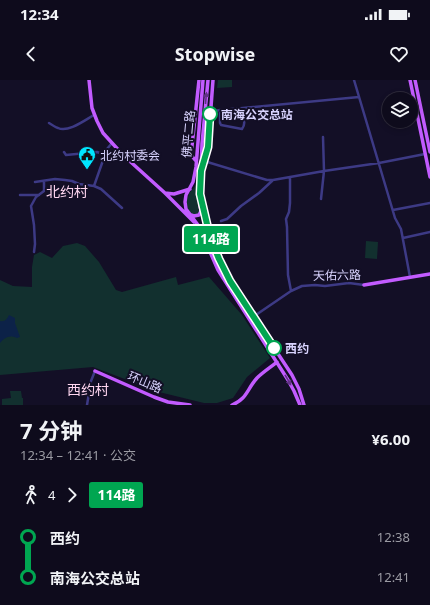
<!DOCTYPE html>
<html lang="zh">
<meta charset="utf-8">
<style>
:root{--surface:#0e0b1c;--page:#171425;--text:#f1f3f6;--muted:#9b9ba3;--line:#2e2b3b}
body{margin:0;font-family:"Noto Sans","Noto Sans SC",sans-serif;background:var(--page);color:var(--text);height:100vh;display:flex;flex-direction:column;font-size:15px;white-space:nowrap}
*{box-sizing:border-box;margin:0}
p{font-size:13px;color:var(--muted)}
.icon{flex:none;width:22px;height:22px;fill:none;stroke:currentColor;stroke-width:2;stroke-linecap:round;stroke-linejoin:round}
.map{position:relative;height:325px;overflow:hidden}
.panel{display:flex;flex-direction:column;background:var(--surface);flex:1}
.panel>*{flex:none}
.badge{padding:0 8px;border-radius:3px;font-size:14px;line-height:26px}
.buttons{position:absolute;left:382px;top:12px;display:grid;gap:8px}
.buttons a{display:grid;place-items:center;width:36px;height:36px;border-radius:50%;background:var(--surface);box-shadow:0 2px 6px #0003,0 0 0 1px var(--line);font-size:20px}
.map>.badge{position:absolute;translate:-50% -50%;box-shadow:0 0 0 2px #fff}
.legs{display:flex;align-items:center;gap:6px;height:44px;padding:0 20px;font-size:13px}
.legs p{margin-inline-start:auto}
.headline{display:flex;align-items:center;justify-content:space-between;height:68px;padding:0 20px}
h1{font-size:22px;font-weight:700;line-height:30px}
ul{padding:0 20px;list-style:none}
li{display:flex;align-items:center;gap:14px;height:40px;font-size:15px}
li i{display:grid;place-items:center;width:6px;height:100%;margin:0 5px;background:currentColor}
li i::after{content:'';width:10px;height:10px;margin:-5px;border:3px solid;border-radius:50%;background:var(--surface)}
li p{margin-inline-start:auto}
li:first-child i{background:linear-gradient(#0000 50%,currentColor 0)}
li:last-child i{background:linear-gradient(currentColor 50%,#0000 0)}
.status{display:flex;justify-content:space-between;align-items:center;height:28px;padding:0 20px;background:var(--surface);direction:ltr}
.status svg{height:11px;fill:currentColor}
header{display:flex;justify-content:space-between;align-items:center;height:52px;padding:0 20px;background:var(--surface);font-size:18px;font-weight:700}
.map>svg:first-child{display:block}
</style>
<div class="status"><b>12:34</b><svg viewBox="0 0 49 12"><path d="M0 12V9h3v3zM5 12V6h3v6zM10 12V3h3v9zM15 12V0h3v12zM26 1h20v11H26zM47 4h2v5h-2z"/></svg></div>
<header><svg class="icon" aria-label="back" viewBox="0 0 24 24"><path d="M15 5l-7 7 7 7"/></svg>Stopwise<svg class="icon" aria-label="heart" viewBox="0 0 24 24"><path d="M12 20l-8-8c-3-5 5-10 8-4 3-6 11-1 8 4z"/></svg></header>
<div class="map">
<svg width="430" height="325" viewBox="0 0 430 325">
<rect width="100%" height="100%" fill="#130f26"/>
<path fill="#12302f" d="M218,0H232V7L217,8Z
M199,91L198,113L200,131L199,134L194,136C186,130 185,121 190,112C192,110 195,107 196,104C197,100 198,95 199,91Z
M366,161L378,162L377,179L365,178Z
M77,163L85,166L99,182L116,210L122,212L176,197L178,205L209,197L242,235L270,278L247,297L233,318L217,323H204L159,312L93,287L0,295V200L13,206L32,207V187L34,175L40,172L52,178L63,166Z
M10,311H21L22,318H23V325H2V319L11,318Z"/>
<path fill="#0c2248" d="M9,235L15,238V243L20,257L17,258C9,255 5,257 0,263V241C5,242 7,239 9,235Z"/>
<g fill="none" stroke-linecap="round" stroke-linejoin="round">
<path stroke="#3d3a85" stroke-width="2.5" d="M354,0L395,138L401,149L410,197
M220,30V43L221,45L242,49C245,45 245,42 243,38L238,37L220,36
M211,31L359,17
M49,43C52,45 55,47 58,48C68,53 85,40 94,35
M64,72L66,75L97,72L105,75
M204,81L267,100H273L324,91L379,83L425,74
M290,97V123L289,132L286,139L287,147L288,195L291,211
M35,102L55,99L65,100L72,101L79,104L94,106L101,109L122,128
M94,106L107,69L112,63
M20,115H39
M321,119L324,91L323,57
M393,130L430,123
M221,141L227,139L241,126L259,113L272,101
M403,158L430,152
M34,172L35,164L34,145L31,126L36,117L44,111V101
M253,237L291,211L302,206L315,205L325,206L349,203L364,205
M87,325L91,301L95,291"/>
<path stroke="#c25bff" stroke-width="3.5" d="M89,0L92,28L97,41L103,53L123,75L165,113L194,142
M203,0L196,87L193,102L186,115L185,122L186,129L204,153L207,165L218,190L288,300L294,311L300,325
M208,0L202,64L200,114L210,157L219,179L230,201L292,295L299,309L304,325
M410,0L430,97
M415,0L430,72
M196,81L191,75L199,0
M203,84L208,67L213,0
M165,113L174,114L190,109
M191,135L194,136L199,135L201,131L200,125
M364,205L430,194
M95,291L154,317L168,322L190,325
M232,325C247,319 247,309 257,298C263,292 271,287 277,282"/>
</g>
<defs><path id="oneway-solid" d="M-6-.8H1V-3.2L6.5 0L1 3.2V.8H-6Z"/></defs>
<g fill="#623188">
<use href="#oneway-solid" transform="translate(206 18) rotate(-85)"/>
<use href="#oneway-solid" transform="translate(288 300) rotate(60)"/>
</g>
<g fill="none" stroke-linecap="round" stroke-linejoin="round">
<defs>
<path id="line-1" d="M210,34L208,67L201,91L200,114L210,157L219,179L230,201L274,268"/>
</defs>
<use href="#line-1" stroke="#fff" stroke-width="9"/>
<use href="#line-1" stroke="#00a651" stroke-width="6"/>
</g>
<defs>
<symbol id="civic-pin" viewBox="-11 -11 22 30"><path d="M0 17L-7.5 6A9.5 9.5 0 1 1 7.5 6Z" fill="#00e5ff" stroke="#130f26"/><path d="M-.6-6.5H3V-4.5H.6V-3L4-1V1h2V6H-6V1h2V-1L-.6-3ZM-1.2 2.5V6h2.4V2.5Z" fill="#111"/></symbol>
</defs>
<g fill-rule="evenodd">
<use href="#civic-pin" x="77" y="65" width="20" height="27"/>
</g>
<g fill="#fff" stroke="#00a651" stroke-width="2">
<circle cx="210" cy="34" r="7"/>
<circle cx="274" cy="268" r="7"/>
</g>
<g text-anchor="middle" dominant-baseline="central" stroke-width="4" stroke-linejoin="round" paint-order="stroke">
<g font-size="12" font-weight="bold" fill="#d9d4ff" stroke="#130f26" text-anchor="start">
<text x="221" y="34">南海公交总站</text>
<text x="285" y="268">西约</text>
</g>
<g font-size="12" fill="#d9d4ff" stroke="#130f26">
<text transform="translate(188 54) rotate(-85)">佛平二路</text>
<text transform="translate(337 195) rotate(-1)">天佑六路</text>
<text transform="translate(145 302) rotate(23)">环山路</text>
</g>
<g font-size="12" fill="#d9d4ff" stroke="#130f26" text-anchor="start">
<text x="100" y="75">北约村委会</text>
</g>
<g font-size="14" fill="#ffd6f0" stroke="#130f26">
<text x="67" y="111">北约村</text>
<text x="88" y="309">西约村</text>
</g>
</g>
</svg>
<div class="buttons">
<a><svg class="icon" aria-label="layers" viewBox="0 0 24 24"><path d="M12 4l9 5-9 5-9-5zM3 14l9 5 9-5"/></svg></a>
</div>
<b class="badge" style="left:211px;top:159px;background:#00a651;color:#fff">114路</b>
</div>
<section class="panel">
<div class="headline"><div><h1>7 分钟</h1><p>12:34 – 12:41 · 公交</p></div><b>¥6.00</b></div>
<div class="legs"><svg class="icon" aria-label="walk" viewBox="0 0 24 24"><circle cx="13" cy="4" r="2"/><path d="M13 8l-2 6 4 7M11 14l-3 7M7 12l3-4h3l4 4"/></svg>4<svg class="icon" aria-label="forward" viewBox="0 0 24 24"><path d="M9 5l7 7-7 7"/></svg><b class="badge" style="background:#00a651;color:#fff">114路</b></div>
<ul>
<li><i style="color:#00a651"></i><b>西约</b><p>12:38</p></li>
<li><i style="color:#00a651"></i><b>南海公交总站</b><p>12:41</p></li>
</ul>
</section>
